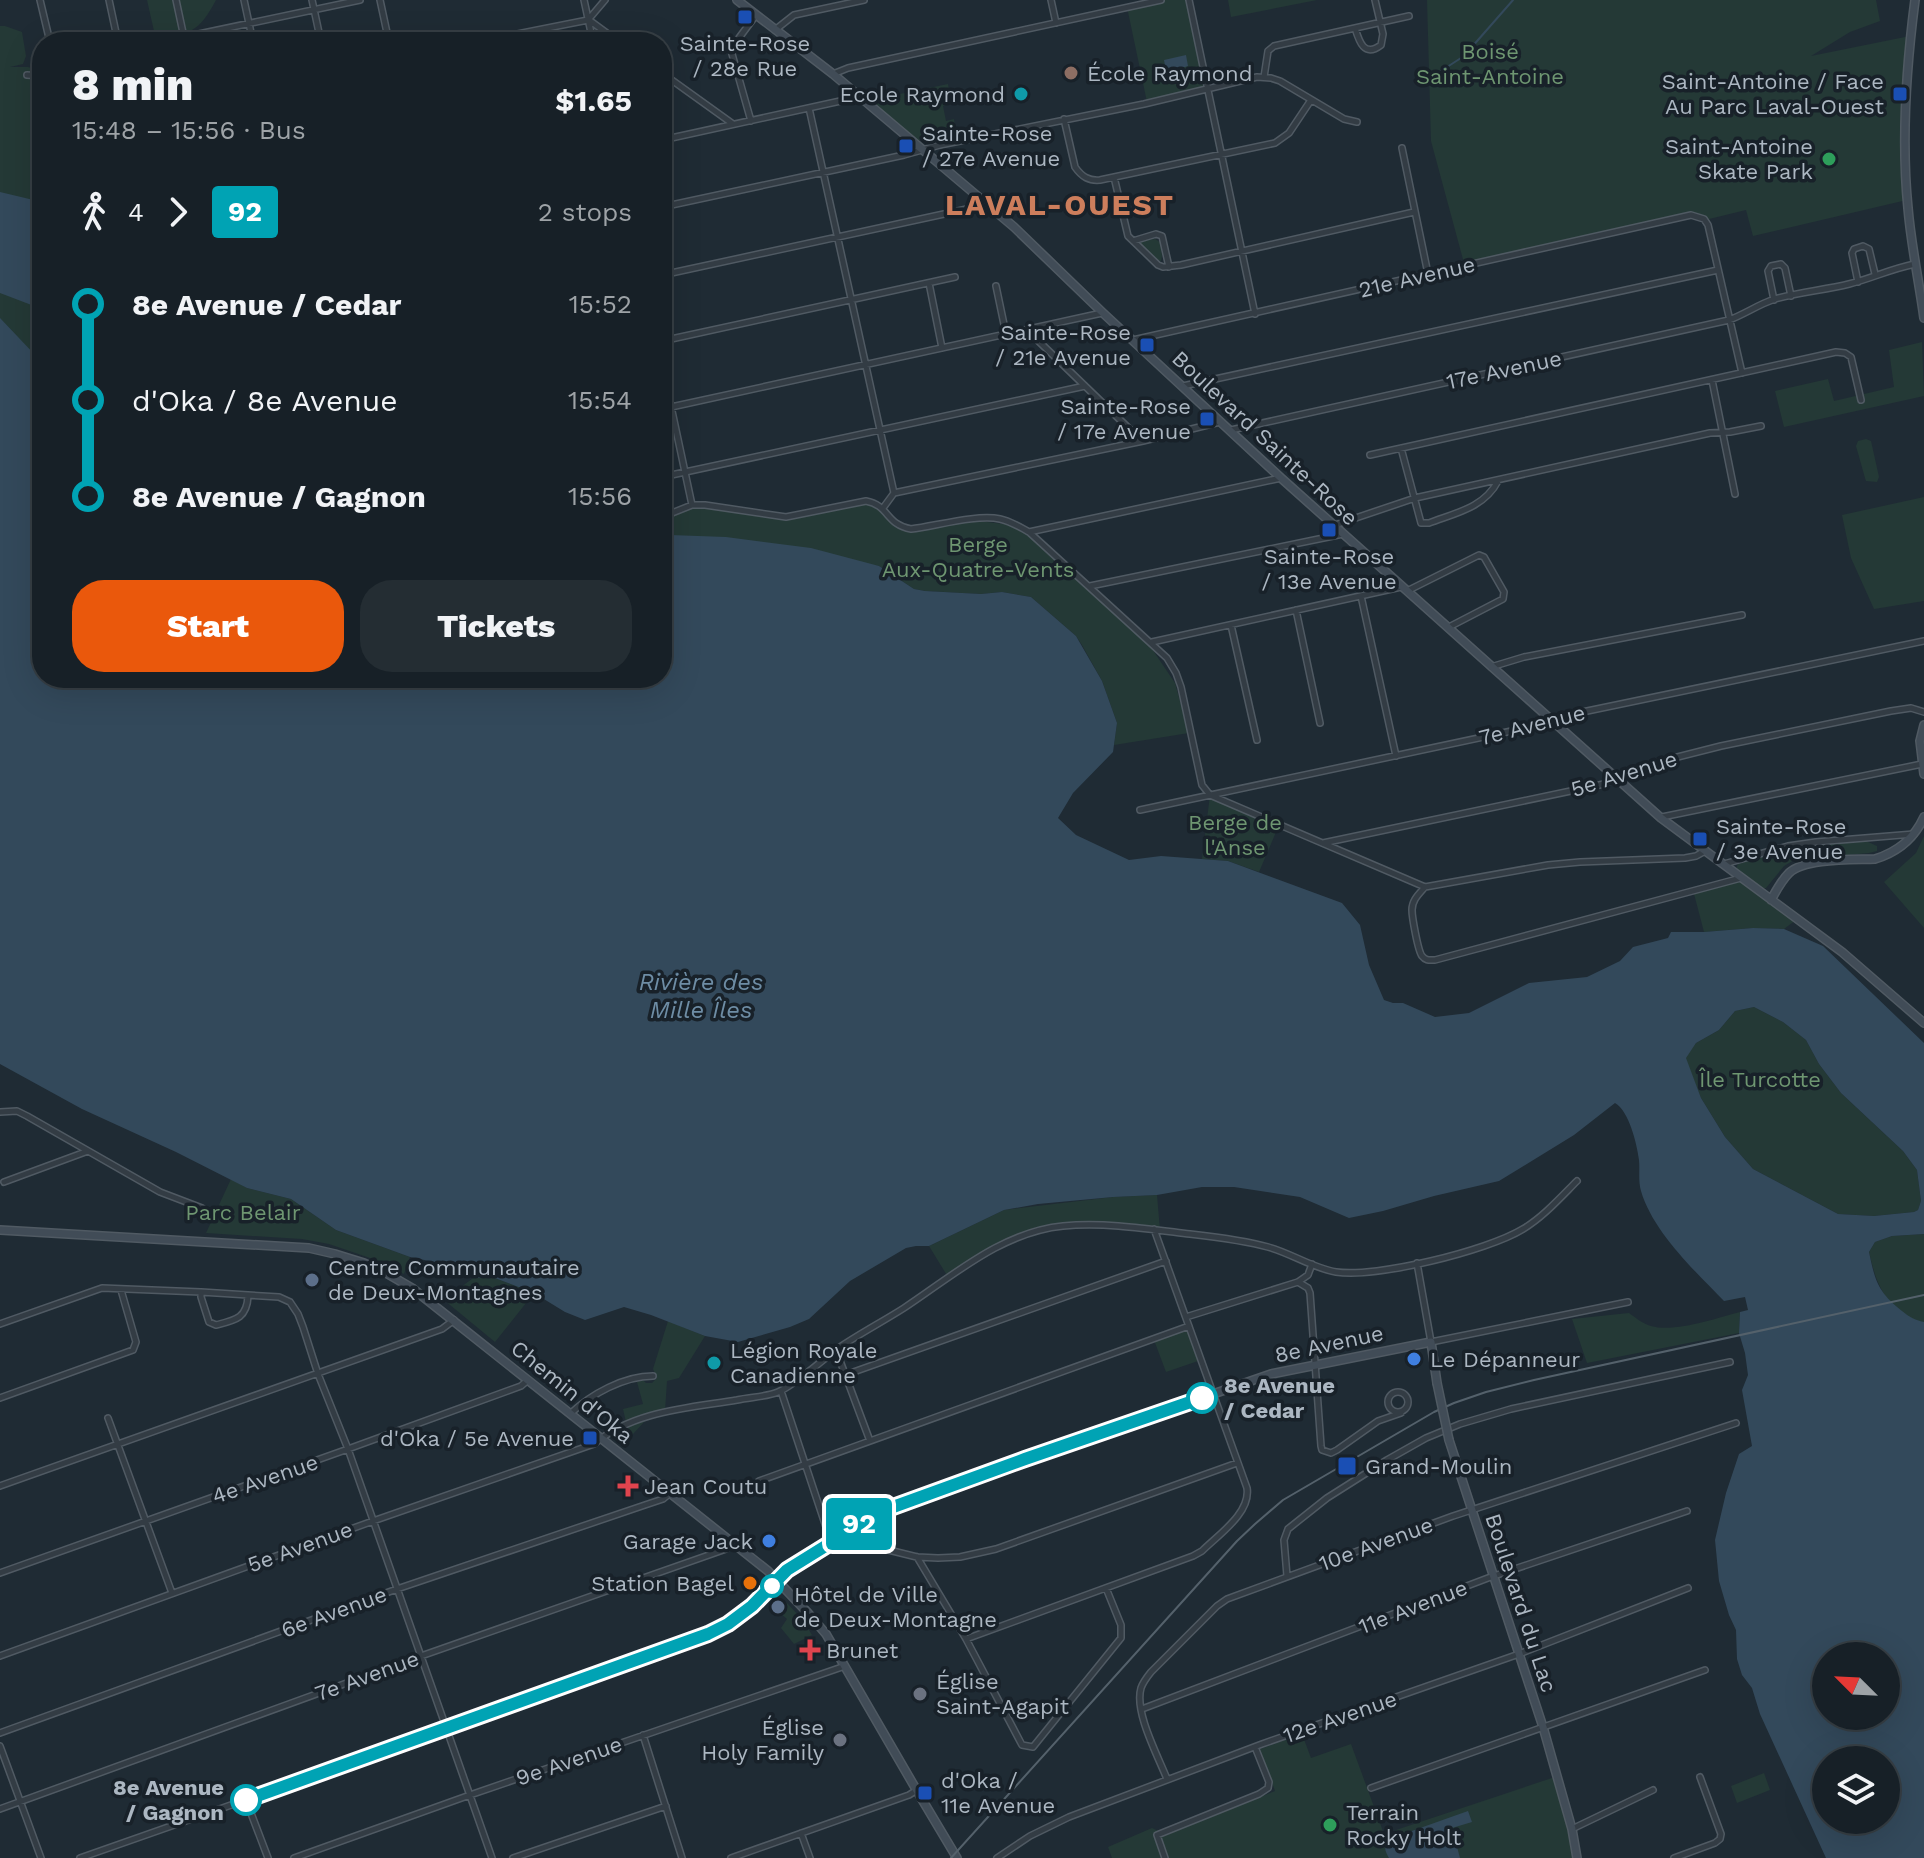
<!DOCTYPE html>
<meta charset="utf-8">
<style>
:root{--surface:#172027;--page:#242d33;--text:#f1f3f6;--muted:#9ea3a7;--line:#363e44;--accent:#ea580c}
body{margin:0;font-family:"Work Sans",sans-serif;background:var(--page);color:var(--text);height:100vh;display:flex;flex-direction:column;font-size:30px;white-space:nowrap}
*{box-sizing:border-box;margin:0}
p{font-size:26px;color:var(--muted)}
.icon{flex:none;width:44px;height:44px;fill:none;stroke:currentColor;stroke-width:2;stroke-linecap:round;stroke-linejoin:round}
.map{position:relative;flex:1;overflow:hidden}
.details{position:absolute;left:32px;top:32px;width:640px;height:656px;display:flex;flex-direction:column;background:var(--surface);border-radius:32px;box-shadow:0 8px 32px #0002,0 0 0 2px var(--line)}
.details>*{flex:none}
.badge{padding:0 16px;border-radius:6px;font-size:28px;line-height:52px}
.needle{width:52px;rotate:294deg}
.fabs{position:absolute;left:1812px;top:1642px;display:grid;gap:16px}
.fabs a{display:grid;place-items:center;width:88px;height:88px;border-radius:50%;background:var(--surface);box-shadow:0 8px 32px #0002,0 0 0 2px var(--line);font-size:40px}
.map>.badge{position:absolute;translate:-50% -50%;box-shadow:0 0 0 4px #fff}
.legs{display:flex;align-items:center;gap:12px;height:88px;padding:0 40px;font-size:26px}
.legs p{margin-inline-start:auto}
.summary{display:flex;align-items:center;justify-content:space-between;height:136px;padding:0 40px}
h1{font-size:44px;font-weight:800;line-height:60px}
.cta{display:flex;gap:16px;margin-top:auto;padding:16px 40px}
.cta a{flex:1;height:92px;border-radius:32px;background:var(--accent);color:#fff;font-size:32px;font-weight:800;line-height:92px;text-align:center}
.cta a+a{background:var(--page);color:var(--text)}
ul{padding:0 40px;list-style:none}
li{display:flex;align-items:center;gap:28px;height:96px;font-size:30px}
li i{display:grid;place-items:center;width:12px;height:100%;margin:0 10px;background:currentColor}
li i::after{content:'';width:20px;height:20px;margin:-10px;border:6px solid;border-radius:50%;background:var(--surface)}
li p{margin-inline-start:auto}
li:first-child i{background:linear-gradient(#0000 50%,currentColor 0)}
li:last-child i{background:linear-gradient(currentColor 50%,#0000 0)}
.map>svg:first-child{display:block}
</style>
<div class="map">
<svg width="1924" height="1858" viewBox="0 0 1924 1858">
<rect width="100%" height="100%" fill="#1f2b34"/>
<path fill="#243936" d="M147,0H216C198,34 192,31 156,40Z
M1165,0H1188L1207,87L1147,102L1127,7Z
M1228,0H1317L1231,17Z
M1427,0H1876L1880,21L1850,32L1811,56L1910,36L1905,131L1911,199L1753,236L1746,210L1705,220L1697,215L1464,263L1431,141Z
M0,26H5L22,32L26,56L23,64L10,67H28L42,71V359L27,352H0Z
M948,84L951,104L943,106L946,121L954,119L956,133L915,141L866,101Z
M1155,239L1160,242L1162,256L1161,261L1155,259L1140,243L1142,241Z
M1922,342L1924,396L1784,427L1775,391L1828,379L1834,401L1894,387L1889,350Z
M1866,439L1871,441L1879,477L1877,482L1866,481L1865,478L1856,446L1858,441Z
M1924,497V601L1874,609L1851,558L1842,515Z
M867,499L882,510L892,522L911,529L979,521L1011,525L1028,536L1090,586L1148,643L1175,683L1189,733L1114,745L1117,723L1102,681L1082,645L1076,636L1031,597L1002,592L981,594L925,591L914,589L879,566L662,537V517L694,505L781,516Z
M1210,795L1279,825L1259,872L1228,861L1202,859Z
M1924,836V928L1884,882L1916,853Z
M1866,841L1877,846V851L1869,853L1794,860L1784,866L1766,888H1762L1736,869L1738,864L1791,848Z
M1741,878L1796,920L1784,929L1753,928L1704,932L1693,890Z
M1754,1007L1783,1022L1806,1040L1819,1064L1841,1093L1903,1151L1917,1170L1921,1201L1918,1210L1914,1212L1874,1216L1838,1214L1753,1169L1725,1137L1701,1098L1685,1058L1696,1043L1719,1030L1735,1011Z
M231,1179L247,1188L291,1199L336,1230L410,1257L404,1274L373,1259L329,1244L302,1239L206,1233Z
M1157,1195L1160,1230L1063,1226L1004,1242L948,1277L929,1246L1004,1210L1113,1197Z
M1924,1234V1322L1923,1323C1886,1310 1877,1287 1869,1252L1875,1242L1892,1236Z
M492,1277L534,1293L495,1342L444,1300L473,1278Z
M1740,1312L1739,1333L1587,1363L1572,1319L1629,1313C1636,1318 1643,1324 1651,1326C1674,1333 1717,1318 1740,1312Z
M668,1321L705,1336L679,1378L667,1381L665,1411L626,1422L623,1409L643,1404L637,1382L643,1380L646,1383H652L657,1378L653,1369Z
M1188,1328L1198,1361L1166,1372L1154,1340Z
M645,1421L622,1446L610,1437L611,1433Z
M786,1602L803,1620L812,1635L794,1644L781,1628L787,1619L779,1612Z
M1302,1734L1311,1758L1351,1744L1384,1834L1558,1776L1577,1858H1112L1108,1847L1152,1828L1167,1835L1275,1791L1260,1749Z
M1764,1773L1770,1790L1737,1803L1731,1786Z"/>
<path fill="#33495b" fill-rule="evenodd" d="M1186,55L1188,66L1182,68L1184,77L1175,79L1173,69L1166,71L1164,60Z
M0,192L42,202V309L0,293Z
M0,318L37,357L42,359V678H662V537L670,535L726,537L811,548L879,566L914,589L925,591L981,594L1002,592L1031,597L1076,636L1102,681L1117,723L1113,752L1073,793L1058,818L1076,835L1129,860L1161,856L1228,861L1342,903L1360,925L1369,965L1384,1000L1393,1003H1403L1435,1017L1469,1013L1529,983L1587,977L1620,961L1633,947L1668,938L1671,932H1704L1753,928L1784,929L1823,946L1924,1043V1234L1892,1236L1875,1242L1869,1252C1875,1281 1878,1292 1902,1311C1909,1317 1915,1320 1924,1322V1858H1826L1760,1714L1752,1688L1742,1675L1737,1659L1736,1630L1729,1615L1719,1581L1715,1540L1726,1493L1739,1454L1752,1446L1742,1390L1748,1375L1745,1353L1739,1333L1740,1312L1748,1310L1745,1297L1724,1301C1695,1271 1653,1232 1641,1191C1638,1181 1640,1170 1639,1160C1637,1144 1629,1111 1615,1103L1574,1135L1499,1181L1434,1196L1383,1211L1349,1218L1300,1197L1234,1187H1202L1157,1195L1113,1197L1038,1204L1004,1210L929,1246H916L906,1248L850,1281L809,1319L790,1327L738,1342L705,1336L651,1315L624,1307L585,1320L565,1312L534,1293L492,1277L473,1278L453,1266L410,1257L336,1230L291,1199L247,1188L176,1152L82,1109L0,1064ZM1754,1007L1783,1022L1806,1040L1819,1064L1841,1093L1903,1151L1917,1170L1921,1201L1918,1210L1914,1212L1874,1216L1838,1214L1753,1169L1725,1137L1701,1098L1686,1058L1696,1043L1719,1030L1735,1011ZM1886,1656V1716H1826V1656ZM1826,1760H1886V1820H1826Z
M1468,1811L1472,1822L1452,1828L1460,1858H1389C1386,1853 1384,1849 1386,1843L1392,1838Z"/>
<g fill="none" stroke-linecap="round" stroke-linejoin="round">
<path stroke="#33495b" stroke-width="2" d="M1441,71L1464,56L1513,0"/>
<defs>
<path id="street" d="M40,0L50,42
M109,0L118,42
M176,0L185,42
M244,0L253,42
M312,0L321,42
M380,0L389,42
M584,0L593,42
M1051,0L1056,23
M1189,0L1255,314
M589,20L619,42
M1355,28C1359,41 1364,58 1381,45L1383,34L1375,0
M775,30L794,15L864,0
M161,42L360,0
M476,42L588,20L605,0
M662,73L733,124
M833,74L848,68L1161,0
M27,75L42,76
M1264,77L1268,51L1274,46L1409,16
M809,108L894,493
M1064,119L1075,167C1082,177 1089,181 1100,180L1275,143L1289,133L1311,100
M751,121L732,54L733,46L756,15
M662,140L845,100L857,94
M1402,148L1428,274
M1114,177L1128,236L1158,265L1163,267L1181,265L1414,212
M662,207L904,155L940,145L1144,104L1257,77L1271,78L1280,81L1344,119L1357,122
M1133,241L1156,234L1162,236L1169,267
M662,275L967,209L982,200
M1858,282L1852,253L1854,249L1863,246L1869,249L1875,274
M929,283L942,348
M996,286L1006,334
M1774,300L1768,271L1771,266L1781,264L1785,268L1791,296
M1027,330L1142,441
M1133,340L1691,215L1704,219L1708,225L1742,373
M662,341L955,277
M662,364L692,505
M1712,380L1735,494
M1183,386L1718,270
M662,409L1102,313
M1231,430L1729,320C1745,314 1759,304 1775,299C1799,292 1825,290 1849,284C1873,278 1890,269 1915,264
M1401,448L1421,523H1429C1455,513 1484,508 1498,481
M1370,455L1836,352L1845,353L1851,357L1861,400
M662,477L1085,386
M883,508L894,493L1143,441L1220,422
M662,517L692,505H705L786,517L866,501C889,505 886,525 911,529C936,526 977,514 1000,519C1010,521 1020,527 1029,532L1167,658L1176,673L1181,687L1202,785L1210,795L1425,887L1548,865L1580,862L1685,858L1696,856L1705,851
M1335,525L1415,498L1710,433L1730,432L1761,426
M1029,532L1281,478
M1090,586L1343,534
M1407,591L1479,555L1484,557L1504,592L1503,599L1449,627
M1361,596L1396,756
M1296,610L1320,723
M1231,625L1257,740
M1152,642L1401,587
M1491,667L1524,657L1742,615
M1140,810L1554,722L1568,715L1924,641
M1662,817L1922,764
M1323,843L1604,784L1631,771L1658,762L1721,746L1891,711L1911,708L1924,712
M1724,864L1788,846L1816,842L1914,834
M1425,887C1419,894 1412,900 1412,910C1412,917 1418,951 1422,956C1426,961 1429,960 1435,960L1741,878
M0,1112L17,1111L27,1116L160,1192L202,1208
M4,1182L88,1151
M1417,1263L1431,1342L1628,1302
M1298,1282L1308,1288L1310,1293L1321,1446L1322,1450L1331,1453L1337,1450L1378,1421L1401,1413
M201,1292V1297L209,1322L216,1325C236,1320 247,1318 248,1296
M1186,1317L1298,1282L1308,1275L1312,1264
M0,1324L102,1288L201,1292L279,1297L290,1302L298,1314L303,1327L318,1374L348,1449L492,1858
M836,1350L870,1441
M845,1375L1166,1261
M781,1391L831,1542
M1388 1402a10 10 0 1 1 20 0a10 10 0 1 1-20 0Z
M0,1398L133,1350L136,1342L121,1290
M570,1414C591,1394 624,1376 653,1376
M108,1418L172,1593
M759,1481L1189,1326
M0,1486L442,1329L454,1320
M845,1534L852,1541L917,1557L938,1558L960,1557L996,1549L1237,1463
M917,1557L966,1639L1022,1745L1033,1747L1121,1638V1625L1106,1588
M0,1573L348,1449L521,1386L528,1380
M1287,1576L1284,1540L1288,1529L1327,1498L1387,1460L1426,1438L1460,1424L1511,1409L1730,1362
M966,1639L1193,1556L1202,1551C1218,1535 1251,1513 1247,1488L1154,1229
M0,1656L373,1521L594,1444C633,1411 688,1408 737,1400C750,1397 766,1397 778,1392C795,1385 821,1361 837,1349C859,1334 882,1322 904,1308C954,1275 1002,1232 1063,1226C1105,1222 1149,1229 1190,1234C1216,1237 1243,1240 1268,1247C1291,1253 1312,1268 1336,1272C1376,1278 1487,1251 1523,1229C1543,1217 1560,1198 1577,1181
M1142,1709L1488,1578L1687,1511
M0,1733L397,1589L645,1505L663,1499L669,1494
M643,1735L682,1858
M0,1746L41,1858
M1167,1779C1158,1756 1134,1712 1141,1688C1143,1682 1147,1677 1151,1672L1217,1606L1227,1599L1453,1516L1736,1423
M1371,1788L1705,1670
M246,1800L268,1858
M0,1809L421,1656L726,1549L733,1544
M1572,1829L1653,1790
M801,1833L810,1858
M80,1858L439,1732L708,1634C735,1621 756,1604 776,1580
M294,1858L470,1795L845,1666
M513,1858L666,1806
M731,1858L909,1795L917,1790
M997,1858L1030,1836L1069,1817L1262,1744L1519,1654L1688,1588
M1165,1858L1157,1835L1259,1794L1268,1788L1269,1782L1255,1747
M1674,1858L1715,1843L1720,1839L1721,1834L1700,1777"/>
<path id="secondary" d="M737,0L833,74L1014,227L1103,313L1281,478L1661,818L1842,952L1924,1023
M1915,0C1906,69 1901,139 1908,208C1911,245 1919,281 1924,318
M1924,725L1920,741L1924,774
M1771,900C1776,891 1781,881 1789,873C1805,858 1853,860 1875,859C1898,852 1914,839 1924,817
M0,1230L309,1248L335,1254L364,1263L386,1273L412,1288L768,1571L808,1613L826,1634L920,1796L957,1858
M1449,1440L1543,1727L1572,1829L1577,1858
M776,1580L791,1568L882,1511L1025,1459L1271,1374L1431,1342L1437,1383"/>
</defs>
<use href="#street" stroke="#505a63" stroke-width="8"/>
<use href="#secondary" stroke="#505a63" stroke-width="10"/>
<use href="#street" stroke="#333c44" stroke-width="5"/>
<use href="#secondary" stroke="#414c57" stroke-width="7"/>
<path stroke="#54616b" stroke-width="2" d="M951,1858L1237,1541L1255,1524L1283,1500L1434,1412L1454,1403L1486,1392L1534,1380L1924,1295"/>
<defs>
<path id="secondary-bridge" d="M1437,1383L1449,1440"/>
</defs>
<use href="#secondary-bridge" stroke="#505a63" stroke-width="10" stroke-linecap="butt"/>
<use href="#secondary-bridge" stroke="#414c57" stroke-width="7"/>
</g>
<g fill="none" stroke-linecap="round" stroke-linejoin="round">
<defs>
<path id="line-1" d="M246,1800L708,1634L728,1624L752,1606L787,1570L882,1511L1025,1459L1202,1398"/>
</defs>
<use href="#line-1" stroke="#fff" stroke-width="18"/>
<use href="#line-1" stroke="#00a3b4" stroke-width="12"/>
</g>
<g fill="#1a4fb4" stroke="#182129" stroke-width="3">
<rect x="737" y="9" width="16" height="16" rx="4"/>
<rect x="1892" y="86" width="16" height="16" rx="4"/>
<rect x="898" y="138" width="16" height="16" rx="4"/>
<rect x="1139" y="337" width="16" height="16" rx="4"/>
<rect x="1199" y="411" width="16" height="16" rx="4"/>
<rect x="1321" y="522" width="16" height="16" rx="4"/>
<rect x="1692" y="831" width="16" height="16" rx="4"/>
<rect x="582" y="1430" width="16" height="16" rx="4"/>
<rect x="1337" y="1456" width="20" height="20" rx="4"/>
<rect x="917" y="1785" width="16" height="16" rx="4"/>
</g>
<circle fill="#8d6e63" stroke="#182129" stroke-width="3" cx="1071" cy="73" r="8"/>
<g fill="#0f9aa8" stroke="#182129" stroke-width="3">
<circle cx="1021" cy="94" r="8"/>
<circle cx="714" cy="1363" r="8"/>
</g>
<g fill="#2e9e5b" stroke="#182129" stroke-width="3">
<circle cx="1829" cy="159" r="8"/>
<circle cx="1330" cy="1825" r="8"/>
</g>
<g fill="#5c6f8a" stroke="#182129" stroke-width="3">
<circle cx="312" cy="1280" r="8"/>
<circle cx="778" cy="1607" r="8"/>
</g>
<g fill="#3f7fe0" stroke="#182129" stroke-width="3">
<circle cx="1414" cy="1359" r="8"/>
<circle cx="769" cy="1541" r="8"/>
</g>
<g fill="#fff" stroke="#00a3b4" stroke-width="4">
<circle cx="1202" cy="1398" r="14"/>
<circle cx="772" cy="1586" r="10"/>
<circle cx="246" cy="1800" r="14"/>
</g>
<g fill="#e0444e" stroke="#182129" stroke-width="3">
<path d="M624 1474h8v8h8v8h-8v8h-8v-8h-8v-8h8z"/>
<path d="M806 1638h8v8h8v8h-8v8h-8v-8h-8v-8h8z"/>
</g>
<circle fill="#e8710a" stroke="#182129" stroke-width="3" cx="750" cy="1583" r="8"/>
<g fill="#6b7280" stroke="#182129" stroke-width="3">
<circle cx="920" cy="1694" r="8"/>
<circle cx="840" cy="1740" r="8"/>
</g>
<g text-anchor="middle" dominant-baseline="central" stroke-width="7" stroke-linejoin="round" paint-order="stroke">
<g font-size="22" fill="#acb7c2" stroke="#182129" text-anchor="start">
<text x="745" y="43" text-anchor="middle">Sainte-Rose<tspan x="745" dy="25">/ 28e Rue</tspan></text>
<text x="1087" y="73">École Raymond</text>
<text x="1884" y="81" text-anchor="end">Saint-Antoine / Face<tspan x="1884" dy="25">Au Parc Laval-Ouest</tspan></text>
<text x="1005" y="94" text-anchor="end">Ecole Raymond</text>
<text x="922" y="133">Sainte-Rose<tspan x="922" dy="25">/ 27e Avenue</tspan></text>
<text x="1813" y="146" text-anchor="end">Saint-Antoine<tspan x="1813" dy="25">Skate Park</tspan></text>
<text x="1131" y="332" text-anchor="end">Sainte-Rose<tspan x="1131" dy="25">/ 21e Avenue</tspan></text>
<text x="1191" y="406" text-anchor="end">Sainte-Rose<tspan x="1191" dy="25">/ 17e Avenue</tspan></text>
<text x="1329" y="556" text-anchor="middle">Sainte-Rose<tspan x="1329" dy="25">/ 13e Avenue</tspan></text>
<text x="1716" y="826">Sainte-Rose<tspan x="1716" dy="25">/ 3e Avenue</tspan></text>
<text x="328" y="1267">Centre Communautaire<tspan x="328" dy="25">de Deux-Montagnes</tspan></text>
<text x="730" y="1350">Légion Royale<tspan x="730" dy="25">Canadienne</tspan></text>
<text x="1430" y="1359">Le Dépanneur</text>
<text x="574" y="1438" text-anchor="end">d'Oka / 5e Avenue</text>
<text x="1365" y="1466">Grand-Moulin</text>
<text x="644" y="1486">Jean Coutu</text>
<text x="753" y="1541" text-anchor="end">Garage Jack</text>
<text x="734" y="1583" text-anchor="end">Station Bagel</text>
<text x="794" y="1594">Hôtel de Ville<tspan x="794" dy="25">de Deux-Montagne</tspan></text>
<text x="826" y="1650">Brunet</text>
<text x="936" y="1681">Église<tspan x="936" dy="25">Saint-Agapit</tspan></text>
<text x="824" y="1727" text-anchor="end">Église<tspan x="824" dy="25">Holy Family</tspan></text>
<text x="941" y="1780">d'Oka /<tspan x="941" dy="25">11e Avenue</tspan></text>
<text x="1346" y="1812">Terrain<tspan x="1346" dy="25">Rocky Holt</tspan></text>
</g>
<g font-size="22" fill="#6e9671" stroke="#182129">
<text x="1490" y="51">Boisé<tspan x="1490" dy="25">Saint-Antoine</tspan></text>
<text x="978" y="544">Berge<tspan x="978" dy="25">Aux-Quatre-Vents</tspan></text>
<text x="1235" y="822">Berge de<tspan x="1235" dy="25">l'Anse</tspan></text>
<text x="1760" y="1079">Île Turcotte</text>
<text x="243" y="1212">Parc Belair</text>
</g>
<g font-size="22" fill="#acb7c2" stroke="#182129">
<text transform="translate(1417 277) rotate(-13)">21e Avenue</text>
<text transform="translate(1504 370) rotate(-12)">17e Avenue</text>
<text transform="translate(1265 438) rotate(43)">Boulevard Sainte-Rose</text>
<text transform="translate(1532 725) rotate(-14)">7e Avenue</text>
<text transform="translate(1624 774) rotate(-17)">5e Avenue</text>
<text transform="translate(1329 1344) rotate(-12)">8e Avenue</text>
<text transform="translate(572 1392) rotate(39)">Chemin d'Oka</text>
<text transform="translate(265 1479) rotate(-19)">4e Avenue</text>
<text transform="translate(1376 1544) rotate(-20)">10e Avenue</text>
<text transform="translate(300 1547) rotate(-20)">5e Avenue</text>
<text transform="translate(1521 1603) rotate(72)">Boulevard du Lac</text>
<text transform="translate(1413 1607) rotate(-21)">11e Avenue</text>
<text transform="translate(334 1612) rotate(-20)">6e Avenue</text>
<text transform="translate(367 1676) rotate(-20)">7e Avenue</text>
<text transform="translate(1340 1717) rotate(-19)">12e Avenue</text>
<text transform="translate(569 1761) rotate(-19)">9e Avenue</text>
</g>
<g font-size="22" font-weight="bold" fill="#acb7c2" stroke="#182129" text-anchor="start">
<text x="1224" y="1385">8e Avenue<tspan x="1224" dy="25">/ Cedar</tspan></text>
<text x="224" y="1787" text-anchor="end">8e Avenue<tspan x="224" dy="25">/ Gagnon</tspan></text>
</g>
<g font-size="24" font-style="italic" fill="#6e8da5" stroke="#182129">
<text x="701" y="982">Rivière des<tspan x="701" dy="28">Mille Îles</tspan></text>
</g>
<g font-size="30" font-weight="bold" letter-spacing="2" fill="#cd7e5c" stroke="#182129">
<text x="1060" y="204">LAVAL-OUEST</text>
</g>
</g>
</svg>
<div class="fabs">
<a><svg class="needle" viewBox="-14 -14 28 28"><path d="M0-13l5 13h-10z" fill="#e53935"/><path d="M0 13l5-13h-10z" fill="#9ea3a7"/></svg></a>
<a><svg class="icon" aria-label="layers" viewBox="0 0 24 24"><path d="M12 4l9 5-9 5-9-5zM3 14l9 5 9-5"/></svg></a>
</div>
<b class="badge" style="left:859px;top:1524px;background:#00a3b4;color:#fff">92</b>
<section class="details">
<div class="summary"><div><h1>8 min</h1><p>15:48 – 15:56 · Bus</p></div><b>$1.65</b></div>
<div class="legs"><svg class="icon" aria-label="walk" viewBox="0 0 24 24"><circle cx="13" cy="4" r="2"/><path d="M13 8l-2 6 4 7M11 14l-3 7M7 12l3-4h3l4 4"/></svg>4<svg class="icon" aria-label="forward" viewBox="0 0 24 24"><path d="M9 5l7 7-7 7"/></svg><b class="badge" style="background:#00a3b4;color:#fff">92</b><p>2 stops</p></div>
<ul>
<li><i style="color:#00a3b4"></i><b>8e Avenue / Cedar</b><p>15:52</p></li>
<li><i style="color:#00a3b4"></i><span>d'Oka / 8e Avenue</span><p>15:54</p></li>
<li><i style="color:#00a3b4"></i><b>8e Avenue / Gagnon</b><p>15:56</p></li>
</ul>
<div class="cta"><a>Start</a><a>Tickets</a></div>
</section>
</div>
